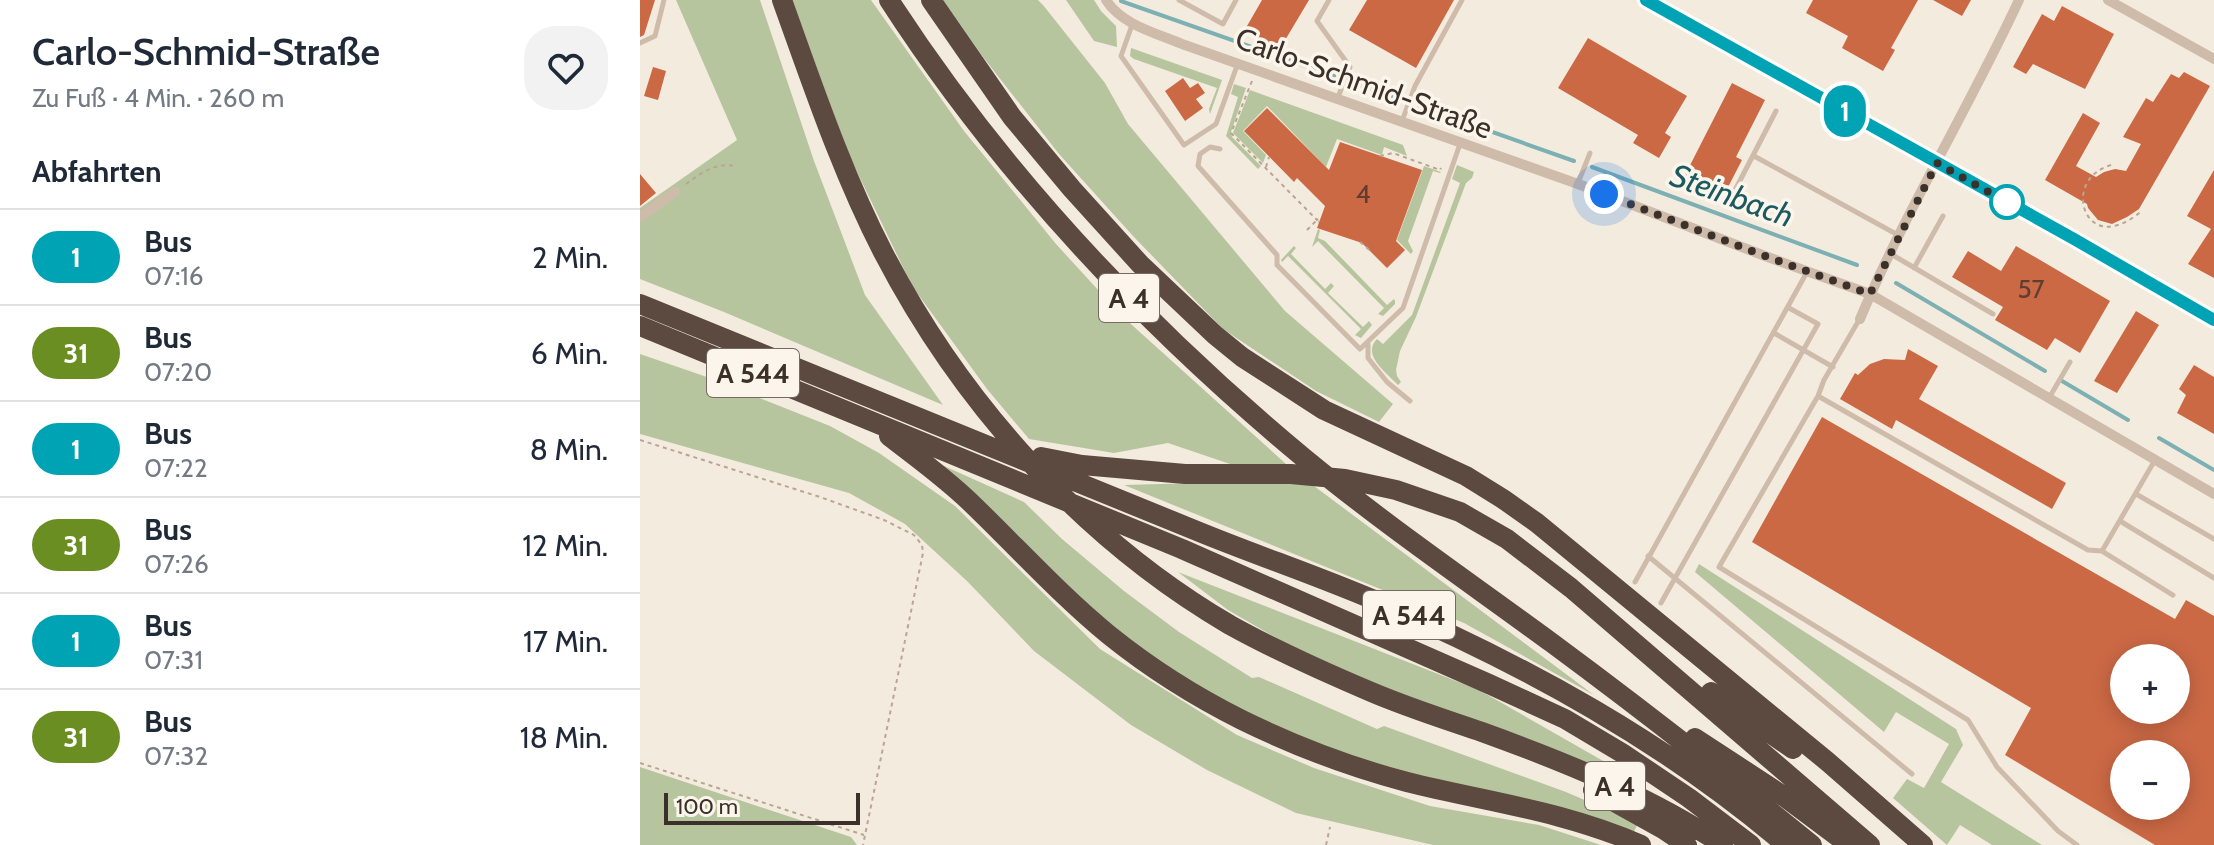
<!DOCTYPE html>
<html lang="de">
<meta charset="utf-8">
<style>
:root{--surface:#fff;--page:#f2f2f3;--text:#1f2937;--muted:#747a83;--line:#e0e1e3}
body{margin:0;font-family:Cabin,sans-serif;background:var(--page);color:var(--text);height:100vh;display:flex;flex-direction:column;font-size:30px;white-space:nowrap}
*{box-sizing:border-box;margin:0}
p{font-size:26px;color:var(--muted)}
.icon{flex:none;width:44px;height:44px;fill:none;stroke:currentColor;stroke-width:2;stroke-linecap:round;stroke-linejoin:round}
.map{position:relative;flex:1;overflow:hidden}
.details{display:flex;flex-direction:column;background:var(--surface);width:640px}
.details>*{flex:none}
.badge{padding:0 16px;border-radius:26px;font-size:28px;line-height:52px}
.fabs{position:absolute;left:1470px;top:644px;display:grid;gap:16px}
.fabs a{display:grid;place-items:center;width:80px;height:80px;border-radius:50%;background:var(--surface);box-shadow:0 4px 20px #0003;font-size:40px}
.scale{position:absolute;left:24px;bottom:20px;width:196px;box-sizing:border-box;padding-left:8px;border:4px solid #3b302a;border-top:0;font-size:22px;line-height:28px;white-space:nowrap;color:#3b302a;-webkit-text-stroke:6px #fbf5ec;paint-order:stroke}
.you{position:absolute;width:40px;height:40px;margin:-20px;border:6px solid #fff;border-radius:50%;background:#1a73e8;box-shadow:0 0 0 12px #1a73e833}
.map>.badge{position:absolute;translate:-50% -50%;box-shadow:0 0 0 4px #fff}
h2{padding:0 32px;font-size:30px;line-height:72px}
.round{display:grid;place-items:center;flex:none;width:84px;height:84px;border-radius:32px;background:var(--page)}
.head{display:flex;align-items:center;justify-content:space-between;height:136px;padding:0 32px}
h1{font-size:38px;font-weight:600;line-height:60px}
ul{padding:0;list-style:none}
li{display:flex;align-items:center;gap:24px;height:96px;padding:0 32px;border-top:2px solid var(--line)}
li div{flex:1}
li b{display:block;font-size:30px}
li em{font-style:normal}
li .badge{min-width:88px;font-weight:700;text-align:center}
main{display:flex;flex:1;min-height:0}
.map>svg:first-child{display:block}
</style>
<main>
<section class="details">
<div class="head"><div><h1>Carlo-Schmid-Straße</h1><p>Zu Fuß · 4 Min. · 260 m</p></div><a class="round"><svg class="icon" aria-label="heart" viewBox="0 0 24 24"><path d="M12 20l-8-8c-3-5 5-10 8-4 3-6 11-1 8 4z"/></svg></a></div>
<h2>Abfahrten</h2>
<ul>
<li><span class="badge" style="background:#00a3b4;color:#fff">1</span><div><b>Bus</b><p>07:16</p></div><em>2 Min.</em></li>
<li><span class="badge" style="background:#6b8e23;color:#fff">31</span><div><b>Bus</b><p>07:20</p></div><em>6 Min.</em></li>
<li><span class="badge" style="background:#00a3b4;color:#fff">1</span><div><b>Bus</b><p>07:22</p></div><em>8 Min.</em></li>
<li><span class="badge" style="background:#6b8e23;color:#fff">31</span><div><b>Bus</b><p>07:26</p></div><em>12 Min.</em></li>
<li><span class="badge" style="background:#00a3b4;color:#fff">1</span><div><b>Bus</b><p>07:31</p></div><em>17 Min.</em></li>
<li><span class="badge" style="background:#6b8e23;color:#fff">31</span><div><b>Bus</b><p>07:32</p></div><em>18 Min.</em></li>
</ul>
</section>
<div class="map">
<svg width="1574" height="845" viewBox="0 0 1574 845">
<rect width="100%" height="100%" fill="#f4ebdf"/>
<path fill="#b7c59e" d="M36,0H120L174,161L225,295L303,405L84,312L0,279V208L97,140Z
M152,0H231L324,131L416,244L482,316L646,464L593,465L528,443L474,453L389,439L347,389L272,286L206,149Z
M303,0H398L403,5L465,83L488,124L645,311L753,404L739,422L676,391L583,329L493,236L419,154L343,57Z
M426,0H454L461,11L476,26L477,47L454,41Z
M491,48L582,80L570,114L569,109L577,88L494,59L490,56Z
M594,84L606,88L591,132L592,137L621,166L618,169L586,136L598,97L591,94Z
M610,90L763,145L767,156L744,147L742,155L697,139L686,167L627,106L603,131L626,155L623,163L593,133Z
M817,165L834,172L832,178L826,183L776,317L760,351L756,370L757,376L761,382L758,385C747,373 721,355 737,339L743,344L772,315L820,183L812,179Z
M784,166L801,172L800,173L793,171L768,241L773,251L771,254L757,240Z
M678,229L680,230L678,238L685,241L747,305L754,299L755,301V304L743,316L738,314L744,308L678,241L672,247Z
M654,246L656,248L651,254L685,289L691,283L694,286L688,293L723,327L729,321L732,325L721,338L715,335L721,329L648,256L642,262L641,260Z
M0,354L64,376L190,426L239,453L315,506L460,649L597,735L674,768L790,806L899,825L961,845H793L656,813L567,770L491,725L394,651L328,582L265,524L209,493L0,434Z
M302,465L384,502L422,539L484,591L539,632L612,678L619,677L737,729L744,726L926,792L998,823L993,834L779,779L664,742L550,683L484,639Z
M666,480L954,695L824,623L484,485Z
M1059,564L1316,729L1323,745L1301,782L1402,845H1352L1320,825L1307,845L1253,798L1267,779L1284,788L1309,744L1256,712L1244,732L1055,572Z
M538,572L839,690L979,770L996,782L995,787L757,693L645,643L588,610Z
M0,767L211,837L217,845H0Z"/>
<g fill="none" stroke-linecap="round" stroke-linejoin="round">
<path stroke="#7cb0b3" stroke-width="4" d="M481,1L694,76
M713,83L757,98
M779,106L934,161
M952,167L1217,265
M1256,283L1405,371
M1422,381L1488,420
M1519,438L1574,470"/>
</g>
<path fill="#cc6945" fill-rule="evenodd" d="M0,0H15L4,35L0,37Z
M622,0H669L641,47L603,33Z
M727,0H814L776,68L709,30Z
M1173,0H1278L1251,48L1255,50L1243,71L1202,48L1208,36L1166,13Z
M1293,0H1331L1322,16Z
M1422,6L1474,34L1445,89L1393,64L1386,74L1373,67L1402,14L1414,21Z
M948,38L1047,96L1025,133L1031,137L1019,158L993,143L998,135L918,88Z
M13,67L26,71L18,100L4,96Z
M1544,72L1570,86L1499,209L1487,217L1472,224L1458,220L1448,208L1447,204L1405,180L1443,113L1460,123L1436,166L1456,177L1464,172L1475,169L1486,171L1501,144L1483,137L1506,98L1513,102L1531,74L1539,78Z
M543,78L550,88L558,83L565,93L556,99L563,108L545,121L525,91Z
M1092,83L1125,100L1096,157L1102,160L1083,197L1044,177Z
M627,108L689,170L700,142L782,170L756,241L765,250L747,268L722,243L677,228L685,206L657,178L654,182L604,131Z
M1574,170V278L1548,264L1571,229L1547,216Z
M0,174L16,193L0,206Z
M1376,246L1470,301L1440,353L1415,338L1407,350L1355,320L1363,307L1312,277L1328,251L1361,271Z
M1496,311L1519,325L1477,393L1454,381Z
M1268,349L1298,366L1279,399L1426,483L1412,509L1256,420L1252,429L1200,399L1215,373L1218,375L1230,364L1244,359L1265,360Z
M1554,365L1574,377V434L1537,413L1546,395L1539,389Z
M1182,417L1535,619L1546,600L1574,616V845H1515L1365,755L1391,708L1112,542ZM1484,658H1536V710H1484ZM1484,754H1536V806H1484Z"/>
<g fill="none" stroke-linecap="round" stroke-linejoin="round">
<path stroke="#baa594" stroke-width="2" stroke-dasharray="4 4" stroke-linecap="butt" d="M612,81L591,133L677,220L681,217
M740,156L753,153L800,170L801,168
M1471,165C1427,178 1440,234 1474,226C1485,224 1494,217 1502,211
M626,167L629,157
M46,184C61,173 76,162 95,166
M667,230L677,220L679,222
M720,242L732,252
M0,440L180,497L244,520L274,535L282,545L283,553L223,845
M0,763L224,835
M686,845L690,827"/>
<path stroke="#cebbaa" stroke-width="5" d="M539,0L583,24L596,0
M689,0L677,21L710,67L698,97
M492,25L481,56L544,145L576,124L598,63
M0,43L15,36L24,0
M762,121L775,86L822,0
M580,149L570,147L560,154L558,166L637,255V265L720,349L763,308L820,144
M1114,156L1258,235
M938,183L950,153
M1091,198L1136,111
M1251,254L1353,314
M1274,268L1303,216
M1219,320L1184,380L1178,396L1079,567L1328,720L1357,767L1418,831L1437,845
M1134,333L1193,367
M728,344V358L747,382L770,401
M1178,396L1448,550L1462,551L1533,595
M1409,398L1430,362
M1496,494L1574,539
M1480,521L1574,578
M1462,551L1515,460
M1008,556L1272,774
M995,582L1167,272
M1021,603L1178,324L1149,308"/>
<path stroke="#cebbaa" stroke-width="10" d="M466,0C482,25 516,33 542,44L938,184L1125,256L1230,294L1574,494
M1468,0L1574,59
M0,217L35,192
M1220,319C1266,210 1329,108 1379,0"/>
<path stroke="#cebbaa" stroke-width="14" d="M1006,0L1416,229L1574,320"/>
<path stroke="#5c4a40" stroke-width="20" d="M142,0C173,86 202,173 244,254C322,404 443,539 590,625C635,650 682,671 729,691C766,707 804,719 842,732C925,762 1009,796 1083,845
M249,0C361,173 505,326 664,458C744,524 829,582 912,643C1000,708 1087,776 1172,845
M291,0L372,117L432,189L500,264L575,335L602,357L684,410L826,476L863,499L897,523L1188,762L1283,845
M0,304C186,380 371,455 557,531C618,556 681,577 741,603C887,666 1025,742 1146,845
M0,326L542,549L849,684L925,719L982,753L1049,798L1111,845
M249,436C276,457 304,477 329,501C376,546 419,594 469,635C510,668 556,697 602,720C655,746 710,767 767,782C847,802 924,811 1001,845
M401,457L442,465L545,474H651L705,479L756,490L820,512L867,539L931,588L1230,845
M1071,692L1153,749
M1055,738L1142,795L1209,845
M953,790L1023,829L1047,845"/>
</g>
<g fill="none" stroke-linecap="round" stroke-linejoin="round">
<defs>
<path id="line" d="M1006,0L1434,239L1574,320"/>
</defs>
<use href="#line" stroke="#fff" stroke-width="18"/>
<use href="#line" stroke="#00a3b4" stroke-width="12"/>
<path stroke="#3b302a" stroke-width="8" stroke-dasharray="0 14.4" d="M964,194L1125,256L1230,294L1297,163L1368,203L1367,202"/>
</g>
<circle fill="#fff" stroke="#00a3b4" stroke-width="4" cx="1367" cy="202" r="16"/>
<g text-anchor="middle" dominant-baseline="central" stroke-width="7" stroke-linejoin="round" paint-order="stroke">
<g font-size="26" fill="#5f3e31">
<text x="723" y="194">4</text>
<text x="1391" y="289">57</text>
</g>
<g fill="#fbf5ec" stroke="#756b64" stroke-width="2">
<rect x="459" y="274" width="60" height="48" rx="6"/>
<rect x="67" y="349" width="92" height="48" rx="6"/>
<rect x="723" y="591" width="92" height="48" rx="6"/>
<rect x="945" y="762" width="60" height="48" rx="6"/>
</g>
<g font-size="28" font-weight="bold" fill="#3b302a">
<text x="489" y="298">A 4</text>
<text x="113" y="373">A 544</text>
<text x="769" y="615">A 544</text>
<text x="975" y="786">A 4</text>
</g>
<g font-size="30" fill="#3b302a" stroke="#fbf5ec">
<text transform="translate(724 83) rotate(20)">Carlo-Schmid-Straße</text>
</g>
<g font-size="32" font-style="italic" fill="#1c5a5f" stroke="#fbf5ec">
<text transform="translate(1092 195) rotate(20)">Steinbach</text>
</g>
</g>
</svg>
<div class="fabs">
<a>+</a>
<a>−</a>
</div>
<div class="scale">100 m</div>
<div class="you" style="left:964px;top:194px"></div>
<b class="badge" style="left:1205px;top:111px;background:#00a3b4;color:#fff">1</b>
</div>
</main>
